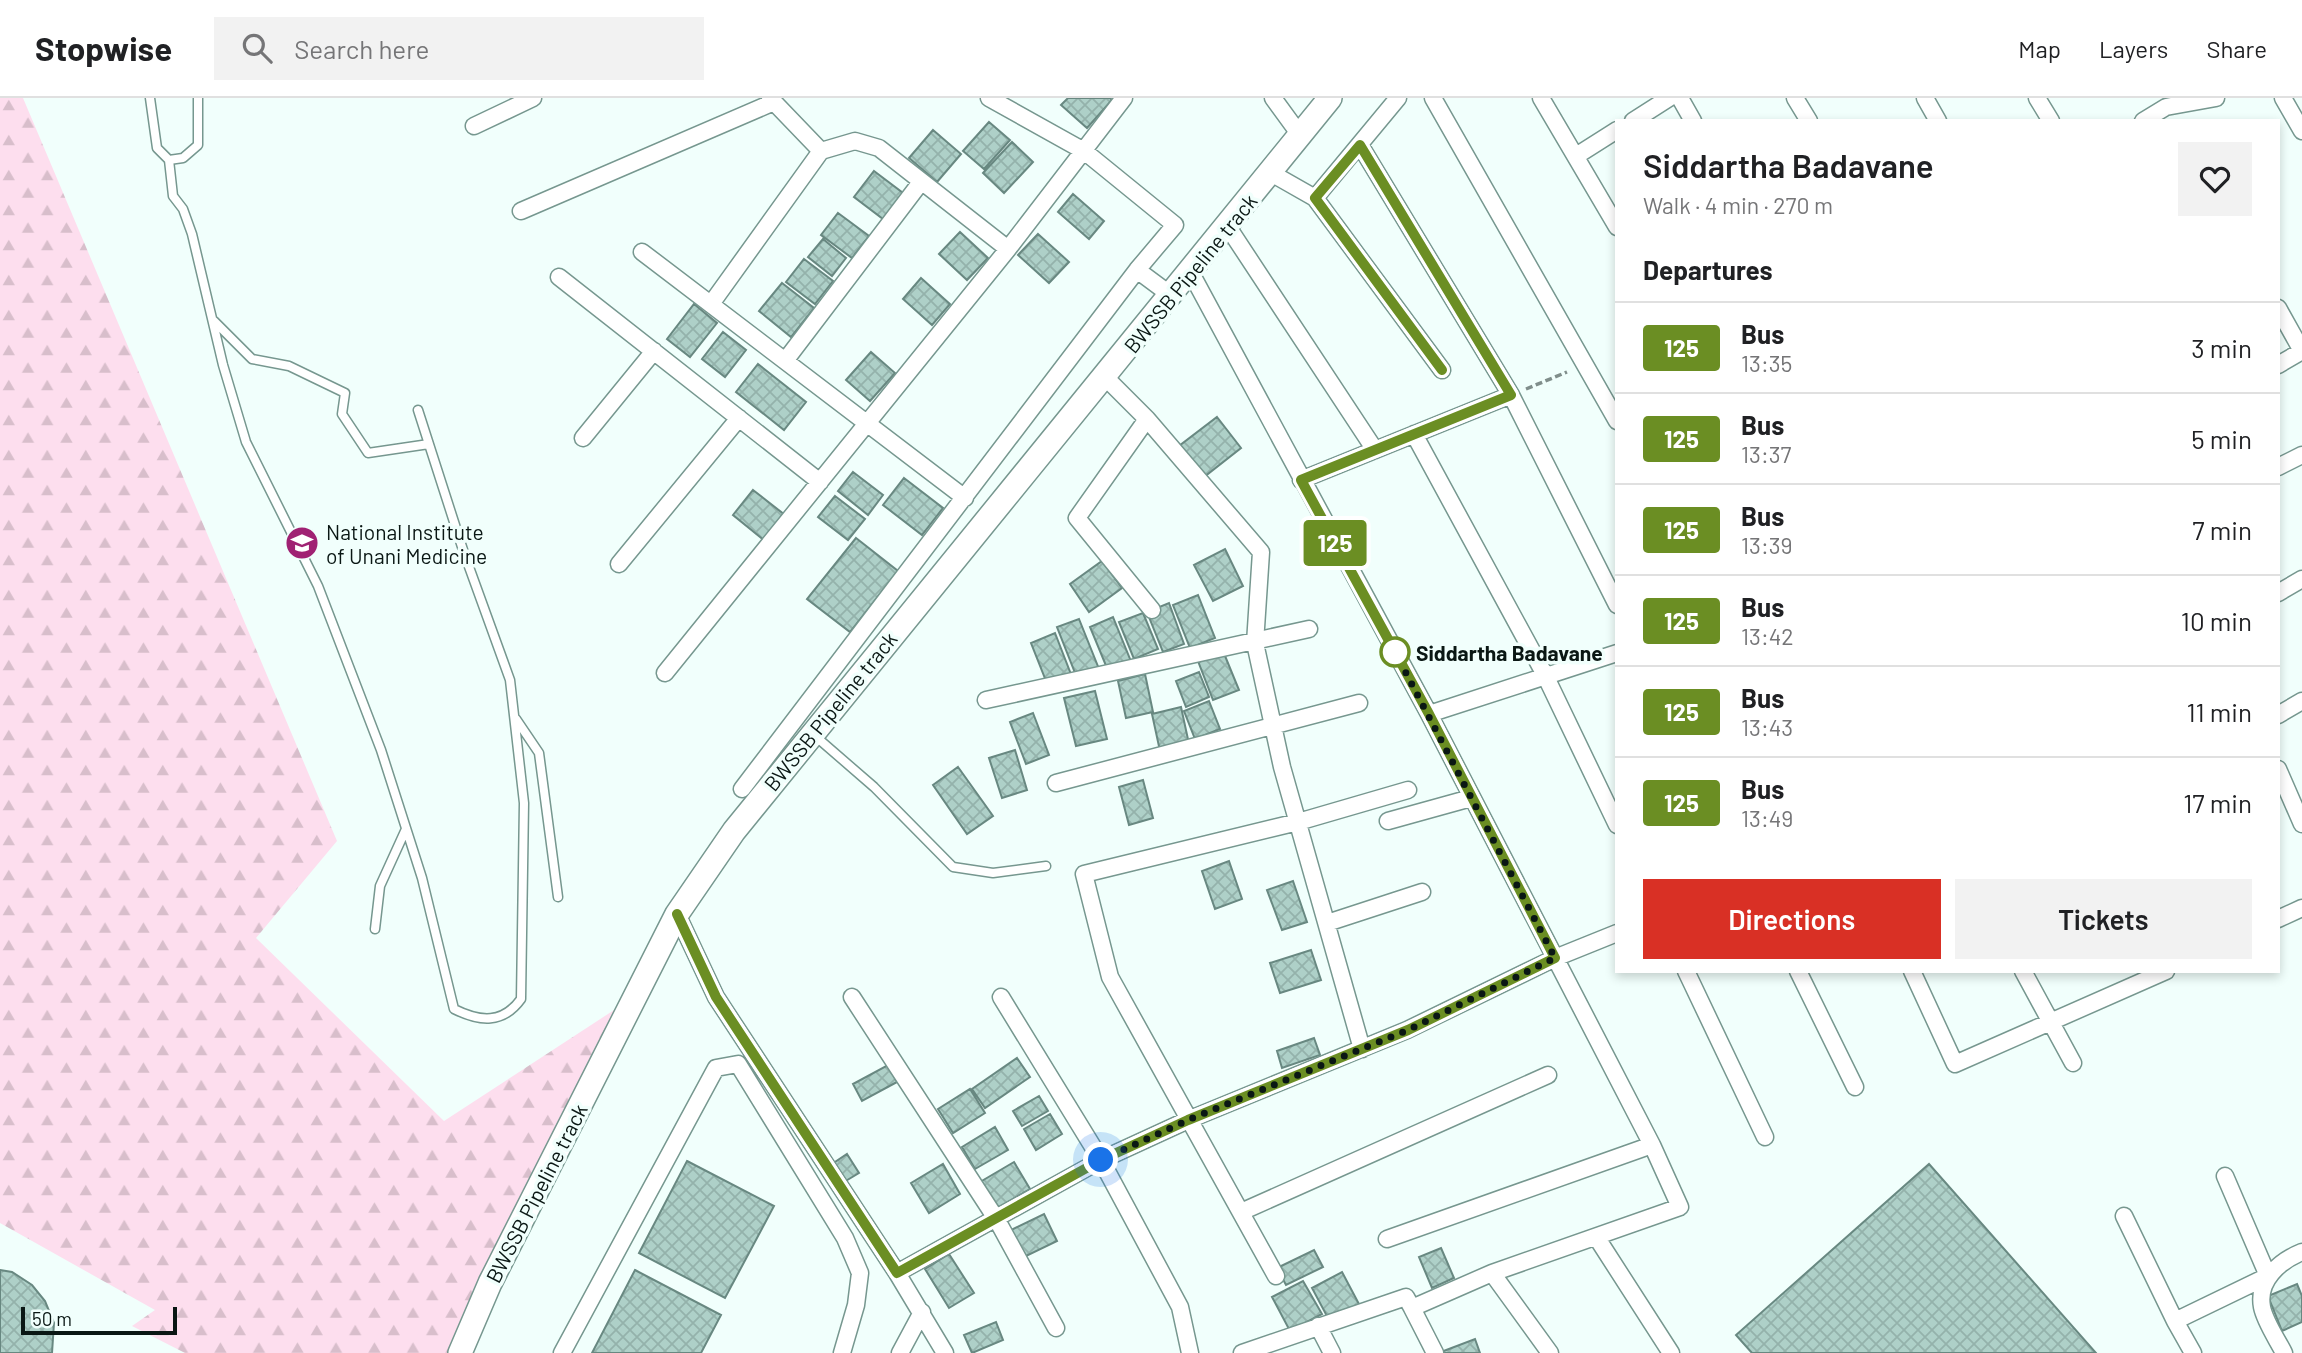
<!DOCTYPE html>
<meta charset="utf-8">
<style>
:root{--surface:#fff;--page:#f2f2f2;--text:#202124;--muted:#757577;--line:#e0e0e0;--accent:#d93025}
body{margin:0;font-family:Barlow,sans-serif;background:var(--page);color:var(--text);height:100vh;display:flex;flex-direction:column;font-size:26px;white-space:nowrap}
*{box-sizing:border-box;margin:0}
p{font-size:23px;color:var(--muted)}
.icon{flex:none;width:38px;height:38px;fill:none;stroke:currentColor;stroke-width:2;stroke-linecap:round;stroke-linejoin:round}
.map{position:relative;flex:1;overflow:hidden}
.panel{position:absolute;left:1615px;top:21px;width:665px;height:854px;display:flex;flex-direction:column;background:var(--surface);border-radius:0px;box-shadow:0 4px 10px #0003}
.panel>*{flex:none}
.badge{padding:0 14px;border-radius:5px;font-size:24px;line-height:46px}
.scale{position:absolute;left:21px;bottom:18px;width:156px;box-sizing:border-box;padding-left:7px;border:4px solid #0a1714;border-top:0;font-size:19px;line-height:24px;white-space:nowrap;color:#0a1714;-webkit-text-stroke:5px #f1fffc;paint-order:stroke}
.you{position:absolute;width:35px;height:35px;margin:-18px;border:5px solid #fff;border-radius:50%;background:#1a73e8;box-shadow:0 0 0 10px #1a73e833}
.map>.badge{position:absolute;translate:-50% -50%;box-shadow:0 0 0 4px #fff}
h2{padding:0 28px;font-size:26px;line-height:63px}
.round{display:grid;place-items:center;flex:none;width:74px;height:74px;border-radius:0px;background:var(--page)}
.overview{display:flex;align-items:center;justify-content:space-between;height:119px;padding:0 28px}
h1{font-size:33px;font-weight:600;line-height:52px}
.button{display:flex;gap:14px;margin-top:auto;padding:14px 28px}
.button a{flex:1;height:80px;border-radius:0px;background:var(--accent);color:#fff;font-size:28px;font-weight:600;line-height:80px;text-align:center}
.button a+a{background:var(--page);color:var(--text)}
ul{padding:0;list-style:none}
li{display:flex;align-items:center;gap:21px;height:91px;padding:0 28px;border-top:2px solid var(--line)}
li div{flex:1}
li b{display:block;font-size:26px}
li em{font-style:normal}
li .badge{min-width:77px;font-weight:700;text-align:center}
header{display:flex;align-items:center;gap:42px;box-sizing:border-box;height:98px;padding:0 35px;background:var(--surface);border-bottom:2px solid var(--line)}
header strong{font-size:33px}
nav{display:flex;gap:38px;margin-inline-start:auto;font-size:24px}
.search{width:490px;height:63px;background:var(--page);display:flex;align-items:center;gap:18px;box-sizing:border-box;padding:0 24px;border-radius:0px;color:var(--muted);font-size:26px}
.map>svg:first-child{display:block}
</style>
<header>
<strong>Stopwise</strong>
<div class="search"><svg class="icon" aria-label="search" viewBox="0 0 24 24"><circle cx="10" cy="10" r="6"/><path d="M15 15l6 6"/></svg>Search here</div>
<nav><a>Map</a><a>Layers</a><a>Share</a></nav>
</header>
<div class="map">
<svg width="2302" height="1255" viewBox="0 0 2302 1255">
<defs>
<pattern id="forest-firs" width="22" height="20" patternUnits="userSpaceOnUse" patternTransform="scale(1.75)"><rect width="22" height="20" fill="#fddeee"/><path d="M5 1l3.5 6h-7zM16 11l3.5 6h-7z" fill="#d8becb"/></pattern>
<pattern id="building-cross-hatch" width="8" height="8" patternUnits="userSpaceOnUse" patternTransform="scale(1.75)"><rect width="8" height="8" fill="#aed0c8"/><path d="M0 0l8 8M0 8l8-8" fill="none" stroke="#94b2ab"/></pattern>
</defs>
<rect width="100%" height="100%" fill="#f1fffc"/>
<path fill="url(#forest-firs)" d="M0,0H23L337,743L256,840L444,1023L634,899L459,1255H185L132,1228L155,1212L0,1125Z"/>
<path fill="url(#building-cross-hatch)" stroke="#688881" stroke-width="2" d="M1068,0H1110L1112,2L1087,30L1061,7Z
M989,24L1010,42L984,71L963,53Z
M933,32L961,56L937,84L909,60Z
M1012,44L1033,64L1004,95L983,75Z
M874,73L907,98L887,124L854,99Z
M1073,96L1104,123L1089,141L1058,114Z
M838,115L869,138L852,160L821,137Z
M960,134L988,160L967,182L939,156Z
M1038,136L1069,164L1049,185L1018,157Z
M823,141L846,160L832,178L808,159Z
M804,161L833,183L815,206L786,184Z
M921,180L950,206L932,227L903,201Z
M782,185L814,210L791,239L759,213Z
M694,206L717,225L690,259L667,241Z
M723,234L746,252L725,279L702,261Z
M871,254L895,275L870,303L846,282Z
M758,266L806,304L784,332L736,294Z
M1217,319L1241,350L1204,379L1179,348Z
M853,374L883,397L868,417L838,393Z
M904,380L943,410L922,437L883,407Z
M753,392L785,417L765,443L733,417Z
M835,398L865,421L848,442L818,419Z
M856,440L898,473L850,534L807,501Z
M1225,451L1243,488L1213,503L1194,467Z
M1102,463L1122,490L1089,514L1070,486Z
M1198,497L1215,540L1190,550L1173,507Z
M1169,505L1184,546L1163,554L1147,514Z
M1143,515L1158,551L1134,561L1119,524Z
M1113,519L1132,566L1109,575L1090,529Z
M1079,521L1099,571L1077,580L1057,529Z
M1055,535L1072,579L1048,588L1031,545Z
M1223,553L1239,592L1213,602L1198,563Z
M1199,574L1209,599L1186,609L1176,583Z
M1145,576L1153,614L1126,620L1118,583Z
M1095,593L1107,641L1076,648L1064,600Z
M1209,603L1220,631L1195,641L1184,613Z
M1181,609L1189,646L1160,653L1152,616Z
M1033,615L1049,657L1026,666L1010,624Z
M1015,652L1027,692L1002,700L989,660Z
M958,669L993,718L967,736L933,687Z
M1143,682L1153,720L1129,727L1119,689Z
M1229,763L1242,801L1215,811L1202,773Z
M1293,783L1307,824L1282,832L1267,792Z
M1311,852L1321,882L1280,895L1270,865Z
M1314,940L1320,957L1282,970L1277,953Z
M1017,960L1030,979L985,1010L972,991Z
M888,967L897,984L862,1003L853,986Z
M970,991L985,1015L953,1035L938,1011Z
M1039,998L1048,1013L1022,1028L1013,1013Z
M1050,1016L1062,1036L1036,1052L1024,1031Z
M995,1029L1008,1052L975,1071L962,1049Z
M847,1056L859,1075L844,1084L832,1066Z
M687,1063L774,1108L725,1200L639,1155Z
M1014,1064L1030,1091L996,1111L980,1084Z
M943,1066L960,1096L929,1115L911,1085Z
M1929,1066L2096,1255H1752L1736,1237Z
M1044,1116L1057,1143L1020,1161L1007,1134Z
M1441,1150L1454,1180L1432,1190L1419,1159Z
M1314,1152L1323,1169L1286,1187L1277,1170Z
M949,1156L974,1195L949,1210L925,1171Z
M0,1172L12,1174L32,1187L45,1203L54,1225L52,1255H0Z
M635,1172L721,1217L701,1255H592Z
M1342,1174L1359,1206L1329,1222L1312,1190Z
M1303,1183L1322,1216L1290,1233L1272,1199Z
M2297,1186L2302,1198V1224L2282,1233L2268,1198Z
M996,1224L1003,1242L972,1255L964,1237Z
M1475,1241L1480,1255H1441V1254Z"/>
<g fill="none" stroke-linecap="round" stroke-linejoin="round">
<defs>
<path id="lane" d="M150,0L157,50L169,62L183,60L198,47V0
M169,62L173,98L183,111L192,136L223,267L246,344L318,488L381,652L422,780L454,911C480,924 503,926 521,901L524,705L510,582L464,455L418,312
M214,223L252,261L289,268L345,295L342,316L368,355L429,346
M516,621L539,655L558,799
M814,637L874,689L953,769L993,775L1046,768
M375,831L380,788L406,731"/>
<path id="street" d="M770,0L821,53L855,43L879,50L1008,151
M1273,0L1300,37
M1433,0L1617,323
M1541,0L1617,129
M1680,0L1693,23
M1795,0L1809,23
M1925,0L1938,23
M2037,0L2051,23
M2283,0L2302,33
M1633,23L1669,0
M2143,23L2166,9L2216,0
M474,28L533,0
M1360,47L1511,297L1617,507
M1576,58L1617,32
M1271,75L1315,100L1442,272
M1315,100L1398,0
M521,113L774,4
M1228,129L1375,352
M642,154L965,400
M1137,172L1172,198
M1191,175L1429,616L1652,1047L1680,1109L1492,1175L1412,1210L1406,1199L1242,1255
M559,179L820,384
M711,206L821,53
M2278,210L2302,253
M785,263L921,84
M2278,267L2302,253
M1105,279L1147,321L1261,454L1255,545L1282,669L1362,951
M1147,321L1077,420L1152,512
M1414,336L1545,577L1617,727
M583,340L654,253
M2278,369L2302,357
M1301,382L1511,297
M619,466L739,320
M2278,495L2302,481
M665,575L1008,151L1124,0
M986,602L1309,531
M1429,616L1617,555
M2278,617L2302,603
M2278,671L2302,726
M1056,685L1359,605
M742,691L1137,172L1175,127L1084,53L989,0
M1388,723L1471,700
M677,816L716,899L897,1175L945,1255
M2278,821L2302,810
M1327,825L1422,794
M1686,873L1765,1039
M1798,873L1855,989
M1912,873L1955,966L2166,873
M2023,873L2073,965
M852,899L997,1122L1056,1230
M1001,899L1101,1062L1180,1209L1190,1255
M1241,1114L1548,977
M2124,1118L2175,1223
M1597,1140L1671,1255
M1387,1141L1652,1047
M897,1175L1101,1062L1188,1022L1407,932L1555,860L1617,835
M1492,1175L1550,1255
M1276,1178L1110,879L1084,776L1298,724L1408,692
M1412,1210L1435,1255
M1318,1228L1332,1255
M562,1255L716,970L738,966L845,1140L860,1175L856,1207L842,1255
M900,1255L922,1214
M2193,1255L2175,1223L2268,1178L2225,1078
M2284,1255C2277,1241 2265,1224 2262,1209C2257,1182 2280,1163 2302,1154"/>
<path id="secondary" d="M460,1255L490,1185L677,816L734,733L1330,0"/>
</defs>
<use href="#lane" stroke="#76978f" stroke-width="11"/>
<use href="#street" stroke="#76978f" stroke-width="19"/>
<use href="#secondary" stroke="#76978f" stroke-width="26"/>
<path stroke="#808e8b" stroke-width="3.5" stroke-dasharray="7 3.5" stroke-linecap="butt" d="M1526,291L1567,274"/>
<use href="#lane" stroke="#fff" stroke-width="8"/>
<use href="#street" stroke="#fff" stroke-width="16"/>
<use href="#secondary" stroke="#fff" stroke-width="23"/>
</g>
<g fill="none" stroke-linecap="round" stroke-linejoin="round">
<defs>
<path id="line" d="M677,816L716,899L897,1175L1101,1062L1188,1022L1408,932L1555,860L1429,616L1301,382L1511,297L1360,47L1315,100L1442,272"/>
</defs>
<use href="#line" stroke="#fff" stroke-width="16"/>
<use href="#line" stroke="#6b8e23" stroke-width="10"/>
<path stroke="#0a1714" stroke-width="7" stroke-dasharray="0 12.6" d="M1101,1062L1188,1022L1408,932L1555,860L1395,554"/>
</g>
<defs>
<symbol id="university-disc" viewBox="-11 -11 22 22"><circle r="9.5" fill="#a02173" stroke="#f1fffc"/><path d="M0-5L7-2L0 1L-7-2ZM-4 1L0 2.5L4 1V4Q0 6-4 4Z" fill="#fff"/></symbol>
</defs>
<g fill-rule="evenodd">
<use href="#university-disc" x="283" y="426" width="38" height="38"/>
</g>
<circle fill="#fff" stroke="#6b8e23" stroke-width="3.5" cx="1395" cy="554" r="14"/>
<g text-anchor="middle" dominant-baseline="central" stroke-width="7" stroke-linejoin="round" paint-order="stroke">
<g font-size="21" fill="#0a1714" stroke="#f1fffc">
<text transform="translate(1190 175) rotate(-51)">BWSSB Pipeline track</text>
<text transform="translate(830 613) rotate(-51)">BWSSB Pipeline track</text>
<text transform="translate(536 1095) rotate(-63)">BWSSB Pipeline track</text>
</g>
<g font-size="21" fill="#0a1714" stroke="#f1fffc" text-anchor="start">
<text x="326" y="433">National Institute<tspan x="326" dy="24">of Unani Medicine</tspan></text>
</g>
<g font-size="21" font-weight="bold" fill="#0a1714" stroke="#f1fffc" text-anchor="start">
<text x="1416" y="554">Siddartha Badavane</text>
</g>
</g>
</svg>
<div class="scale">50 m</div>
<div class="you" style="left:1101px;top:1062px"></div>
<b class="badge" style="left:1335px;top:445px;background:#6b8e23;color:#fff">125</b>
<section class="panel">
<div class="overview"><div><h1>Siddartha Badavane</h1><p>Walk · 4 min · 270 m</p></div><a class="round"><svg class="icon" aria-label="heart" viewBox="0 0 24 24"><path d="M12 20l-8-8c-3-5 5-10 8-4 3-6 11-1 8 4z"/></svg></a></div>
<h2>Departures</h2>
<ul>
<li><span class="badge" style="background:#6b8e23;color:#fff">125</span><div><b>Bus</b><p>13:35</p></div><em>3 min</em></li>
<li><span class="badge" style="background:#6b8e23;color:#fff">125</span><div><b>Bus</b><p>13:37</p></div><em>5 min</em></li>
<li><span class="badge" style="background:#6b8e23;color:#fff">125</span><div><b>Bus</b><p>13:39</p></div><em>7 min</em></li>
<li><span class="badge" style="background:#6b8e23;color:#fff">125</span><div><b>Bus</b><p>13:42</p></div><em>10 min</em></li>
<li><span class="badge" style="background:#6b8e23;color:#fff">125</span><div><b>Bus</b><p>13:43</p></div><em>11 min</em></li>
<li><span class="badge" style="background:#6b8e23;color:#fff">125</span><div><b>Bus</b><p>13:49</p></div><em>17 min</em></li>
</ul>
<div class="button"><a>Directions</a><a>Tickets</a></div>
</section>
</div>
